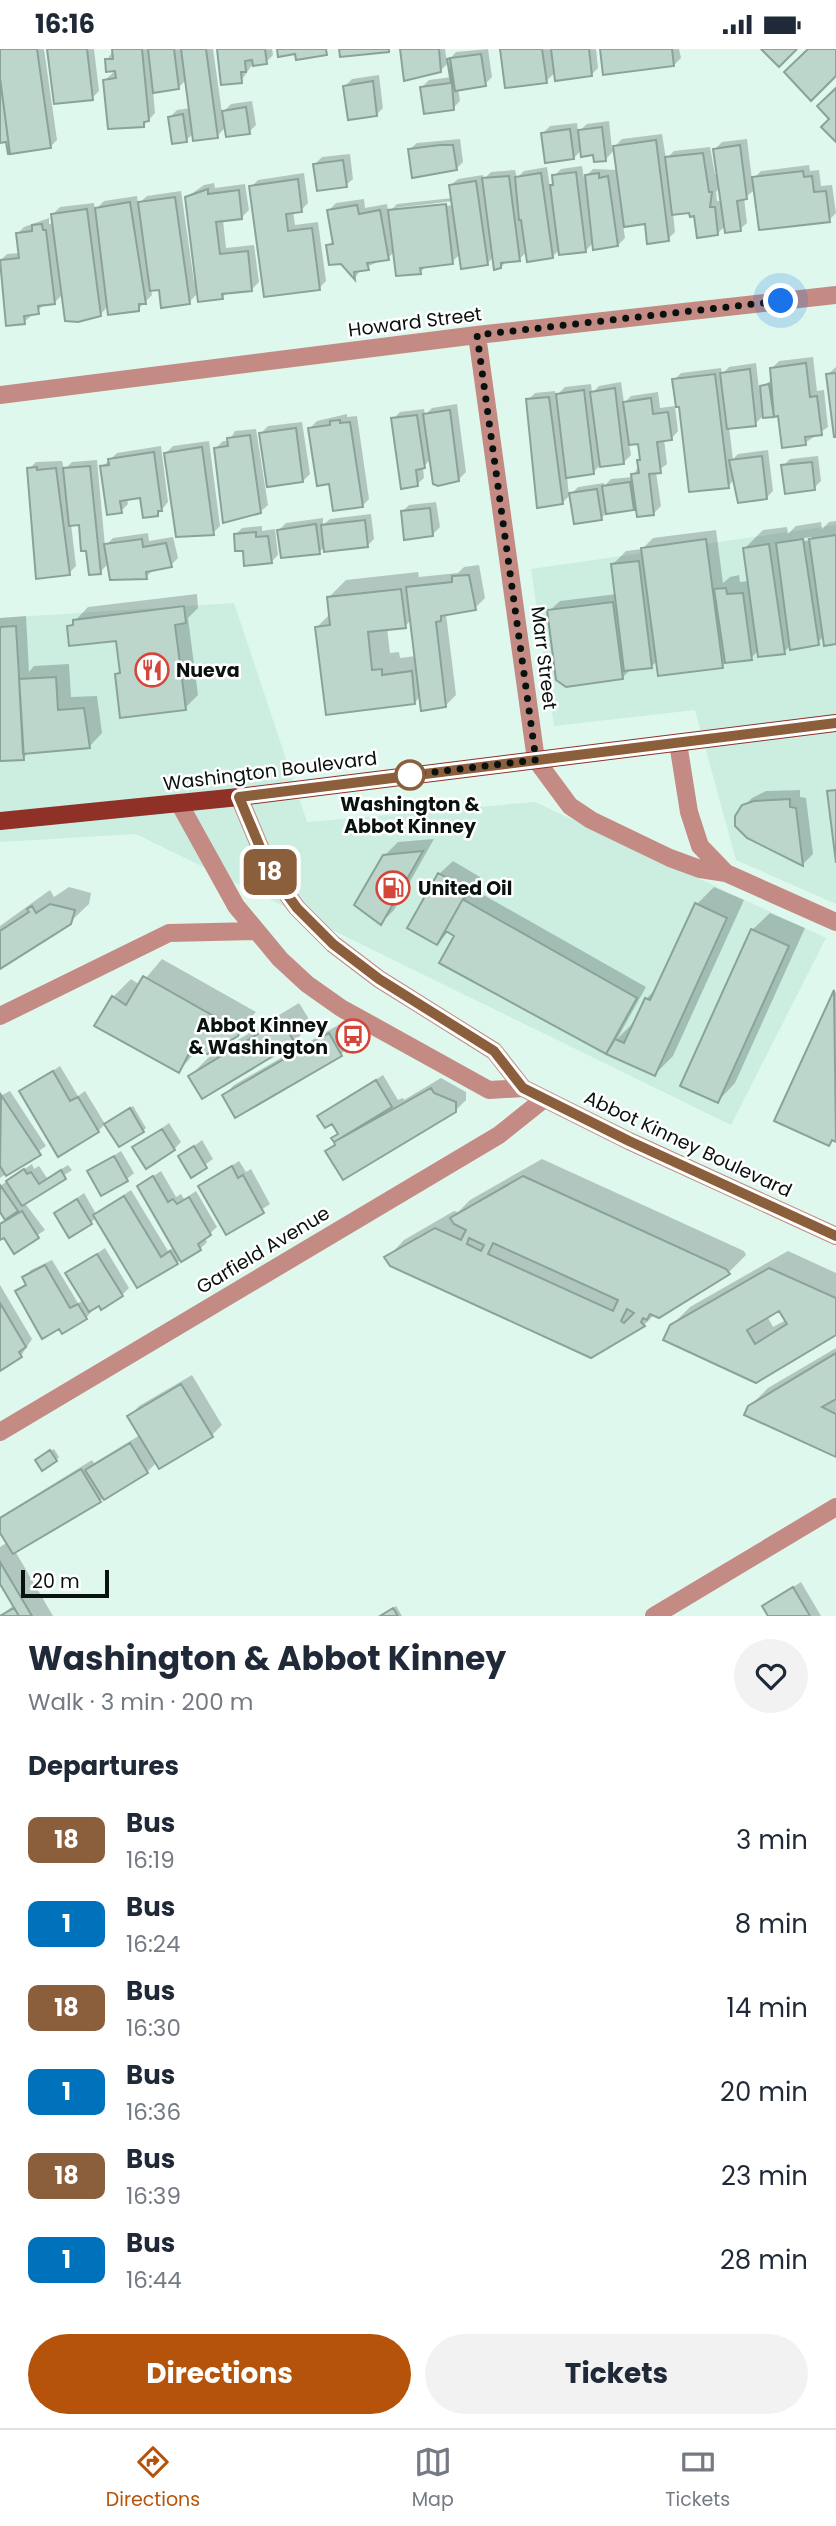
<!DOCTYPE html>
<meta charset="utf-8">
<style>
:root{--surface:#fff;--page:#f2f2f3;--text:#1f2937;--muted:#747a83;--line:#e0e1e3;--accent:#b45309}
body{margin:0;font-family:Poppins,sans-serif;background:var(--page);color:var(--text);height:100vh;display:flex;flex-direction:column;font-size:26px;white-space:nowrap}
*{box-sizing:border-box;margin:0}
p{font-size:23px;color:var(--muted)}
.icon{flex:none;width:38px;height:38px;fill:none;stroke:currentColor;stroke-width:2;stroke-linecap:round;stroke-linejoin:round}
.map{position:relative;height:1567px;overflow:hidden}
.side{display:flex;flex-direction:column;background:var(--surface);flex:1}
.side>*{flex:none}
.badge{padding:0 14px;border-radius:10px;font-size:24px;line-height:46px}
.scale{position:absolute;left:21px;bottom:18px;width:88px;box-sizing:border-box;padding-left:7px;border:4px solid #09120f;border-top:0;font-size:19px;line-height:24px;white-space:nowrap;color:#09120f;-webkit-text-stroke:5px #fff;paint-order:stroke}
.you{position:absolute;width:35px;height:35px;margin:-18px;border:5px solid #fff;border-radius:50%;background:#1a73e8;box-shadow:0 0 0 10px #1a73e833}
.map>.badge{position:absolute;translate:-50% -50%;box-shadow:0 0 0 4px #fff}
h2{padding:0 28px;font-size:26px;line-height:63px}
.round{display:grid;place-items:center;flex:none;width:74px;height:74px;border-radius:37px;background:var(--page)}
.headline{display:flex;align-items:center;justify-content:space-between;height:119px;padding:0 28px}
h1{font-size:33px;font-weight:700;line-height:52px}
.button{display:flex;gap:14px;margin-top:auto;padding:14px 28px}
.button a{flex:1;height:80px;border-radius:42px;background:var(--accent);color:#fff;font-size:28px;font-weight:700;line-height:80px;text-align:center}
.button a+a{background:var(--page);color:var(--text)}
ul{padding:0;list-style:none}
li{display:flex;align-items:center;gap:21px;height:84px;padding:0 28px}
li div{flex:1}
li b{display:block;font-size:26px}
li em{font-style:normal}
li .badge{min-width:77px;font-weight:700;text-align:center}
.status{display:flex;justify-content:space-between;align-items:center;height:49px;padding:0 35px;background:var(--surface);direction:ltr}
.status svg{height:19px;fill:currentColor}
.dock{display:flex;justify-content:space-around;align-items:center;height:98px;border-top:2px solid var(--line);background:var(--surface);font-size:19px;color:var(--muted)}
.dock a{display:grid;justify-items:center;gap:4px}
.dock .on{color:var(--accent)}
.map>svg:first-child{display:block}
</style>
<div class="status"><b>16:16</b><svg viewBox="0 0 49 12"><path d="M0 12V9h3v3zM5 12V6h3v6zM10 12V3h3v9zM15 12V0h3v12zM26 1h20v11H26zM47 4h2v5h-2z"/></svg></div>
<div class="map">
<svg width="836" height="1567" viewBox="0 0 836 1567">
<rect width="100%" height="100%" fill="#def8ee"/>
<path fill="#cbeee1" d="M836,476V855L736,811L695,661L554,677L531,520Z
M234,554L307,773L535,753L826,889L731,1076L136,785L0,793V569Z"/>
<path fill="#0003" fill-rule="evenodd" d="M1,0H44L57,91L50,98L0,92Z
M49,0H94L99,42L92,49Z
M114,0H213L222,64L231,55L252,52L256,76L249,83L226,78L217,87L194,84L186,91L170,68L177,61L191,59L187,30L178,39L153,42L155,64L144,76L105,31L116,21L107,11Z
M219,0H272L273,6L266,13H254L241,32Z
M401,0H445L447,13L456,3L488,0L492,28L485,35L458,39L460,52L453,59L422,38L429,31L452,28L450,12L440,22Z
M502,0H596L598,19L591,26L556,23L546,32Z
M602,0H679L681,9L674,16Z
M379,26L383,59L376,66L345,37L352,30Z
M609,72L612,100L622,90L662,85L666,110L674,102L710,98L715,125H718L715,100L722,93L747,90L752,131L761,122L809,116L810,122L819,121L821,137L832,136L836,164L829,171L756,140L744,149L747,174L740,180L725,177L717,185L691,162L673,164L675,183L668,190L646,173L623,176L625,189L618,196L594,193L585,202L560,200L553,207L528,202L519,210L507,212L501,218L494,207L487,215L460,205L452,213L427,217L420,223L395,202L388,209L361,220L355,229L328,197L334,191L329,161L336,154L364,150L365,159L387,155L388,164L397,155L453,149L451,136L458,130L483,126V131L491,123L515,121L517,129L524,122L547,118L550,139L555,134L554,127L561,120L582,117L584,129L593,120L618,121L615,100L606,110L582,100L574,109L543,84L550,77L577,74L578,83L587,75ZM720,138L722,152H717L716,143ZM454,152L455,156L395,162V159Z
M460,90L463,113L456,120L410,100L417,94Z
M350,105L353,130L346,136L315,115L322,108Z
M304,124L308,154L301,161L293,162L295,176L318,173L326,232L319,239L251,138L258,131Z
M214,134L215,139L245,135L249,161L242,168L223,171L226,199L254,196L259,233L252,240L228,242L222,249L198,244L189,253L160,239L151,240L152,246L138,260L108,257L100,266L63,245L54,254L45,255L24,273L7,275L0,212L7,205L20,204L17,185L24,178L49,169V175L54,174L53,165L60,158L94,154L95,161L104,152L137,147L138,155L147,147L181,142L194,232H197L187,148L204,136Z
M813,308L817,342L824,341L828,378L805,394L780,365L763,367L755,375L729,378L733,410L738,405L768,401L773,442L766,449L736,446L734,431L728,437L681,356L674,331L681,324L721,319L722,325L729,318L756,314L759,340L773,330L772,319L779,312Z
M836,318V386L827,326Z
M621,333L624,354L631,347L658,343L660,359L675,357L678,382L672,389L664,390L667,415L656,423L661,457L654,464L637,455L633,460L608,463L601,469L571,445L578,438L604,434V437L611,430L633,428L642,409L639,393L629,394L631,406L624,413L600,416L593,424L567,427L569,447L562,454L539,457L528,351L535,344L555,342L556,347L565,338L591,335L592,344L599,337Z
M457,355L466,423L459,430L431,410L423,418L424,429L417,435L393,370L400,363L424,360L425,366L432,359Z
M347,365V368L357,367L369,450L362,457L331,433L310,379L317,372Z
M302,373L310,425L303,432L261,384L268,377Z
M256,380L268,456L260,463L216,399L223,392H229L235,382Z
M209,392L220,477L213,484L166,404L173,397Z
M161,397L168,453L158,465L142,447L127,449L128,455L121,462L102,418L117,404Z
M818,407L821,432L814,439L783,417L790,410Z
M97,411L105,497L113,489L148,484L149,492L173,488L178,509L171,516L153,521L146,528L131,531L130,526L109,514L100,523L88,500L80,474L71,475L76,517L69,524L29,420L36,413L62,412L64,421L72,413Z
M436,453L440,478L433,485L402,463L409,456Z
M371,465L374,490L367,497H325L319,503L279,481L286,474L323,469V476L330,470Z
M836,472V593L824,587L816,595L791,596L784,603L759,601L751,609L727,612L722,617L658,611L651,618L631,620L622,629L549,562L560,552L617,545L613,515L626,502L642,500L653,489L716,481L723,534L730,528L739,526L740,533L749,532L745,499L763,481L787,478L788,485L796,477L821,473L822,480L829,473ZM812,488V491L796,493V490Z
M262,477V482L275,480L278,506L271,513L244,500L235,486L242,479Z
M479,516L485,549L475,559L446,565L456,646L445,657L421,647L414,654L317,578L330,565L328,549L346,531L418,523L419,528L458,524L464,518ZM412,570L416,607L400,609L399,603L390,604L387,579L405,577Z
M197,545L198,559L188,569L198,646L185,659L116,626L121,621L118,590L69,578L88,558Z
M26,567L29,623L34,617L69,615L71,648L97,647L102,684L89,698L29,703L23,709L0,710V569Z
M800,741V748L806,749L813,805L803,815L742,783L741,760L752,749L766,742Z
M434,790L394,861L381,874L384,807L398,793Z
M453,812L480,828L473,840L646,938L617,990L634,973L646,950L659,937L697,855L714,838L744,851L673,1007L655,1025L613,994L604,1003L457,886L449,882L437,894L439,825Z
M69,838L91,844L89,855L70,873L0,918V877L50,841L54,848Z
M770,864L805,879L735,1034L718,1052L752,881Z
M162,910L256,963L239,981L207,1003L199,999L179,1022L113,948L131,930L140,936Z
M836,942V1091L828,1095L777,1071Z
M299,954L312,975L294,993L203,1048L190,1027L208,1009Z
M340,975L351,995L341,1005L224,1046L234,1036Z
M60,1017L78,1047L85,1042L105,1075L98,1082L22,1043Z
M383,1026L398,1051L403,1049L404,1051L441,1029L466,1043V1051L455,1062L327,1102L336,1094L333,1089L339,1083L332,1073L319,1067Z
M10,1042L46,1097L0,1129V1047Z
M133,1057L146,1079L143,1082L109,1072Z
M169,1074L181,1093L174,1100L135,1099Z
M202,1091L213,1110L191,1126L180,1108Z
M121,1102L134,1124L127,1130L89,1123Z
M542,1110L744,1202L746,1206L729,1223L655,1265L644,1276L591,1307L387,1209L404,1191L454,1162L458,1163L470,1151Z
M239,1112L246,1123L251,1120L270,1155L227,1184L200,1137Z
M32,1115L34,1120L39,1117L47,1129L68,1116L72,1121L24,1153L45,1181L14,1202L4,1187L0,1189V1174L6,1170L0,1160V1137Z
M161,1122L176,1148L181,1145L184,1150L196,1142L217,1178L205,1189L207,1193L200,1200L137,1236L96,1168L91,1174L56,1164L84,1144L96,1165L131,1141L168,1202L174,1198L139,1137Z
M105,1199L129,1239L122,1246L91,1259L92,1262L86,1269L17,1243L27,1234L24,1228L31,1221L52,1211L78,1254L84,1251L67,1225Z
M788,1202L836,1224V1284L756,1332L671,1277L690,1258ZM779,1260L786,1271L773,1278L767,1267Z
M0,1236L32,1290L21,1307L0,1319Z
M836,1299V1406L749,1358L768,1339Z
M192,1326L222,1376L212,1386L157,1413L147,1423L15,1502L53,1567H0L14,1556L0,1532V1498L8,1493L0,1480V1468L92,1411L94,1414L140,1386L129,1368L139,1357Z
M54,1400L59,1408L56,1411L41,1408Z
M801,1533L821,1567H770L764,1557Z
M396,1557L402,1567H381Z"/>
<path fill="#bdd6cc" stroke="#8aa399" stroke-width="2" fill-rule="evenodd" d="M0,0H37L51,99L10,105L0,29Z
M47,0H87L93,51L54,55Z
M112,0H142L149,72L144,73V78L108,80L103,31L116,29L115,22L106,23L105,10H113Z
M148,0H174L179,40L153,44Z
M181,0H206L218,89L193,92Z
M217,0H265L267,15L253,17L252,11L245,12L246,23H241L242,34L221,36Z
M277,0H326L327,6L296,11L295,5L278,8Z
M339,0H389V3L340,8Z
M400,0H439L441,23L404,32Z
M500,0H542L547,34L505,39Z
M551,0H589L592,27L555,32Z
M600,0H672L674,17L603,26Z
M761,0H797L779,18Z
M808,0H836V27L811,52L784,23Z
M481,5L486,37L455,42L450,9Z
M450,9L454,61L424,65L420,38L451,34L447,10Z
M0,29L10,105H8L6,93L0,94Z
M373,32L377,67L348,71L343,37Z
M836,39V93L821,78L829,70L817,57Z
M246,58L250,85L226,88L222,62Z
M183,65L187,93L172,95L168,68Z
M602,78L606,112L594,113L593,106L581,108L578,81Z
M570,80L574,110L545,114L541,84Z
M656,91L669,192L647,195L645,175L624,178L613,97Z
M440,96H453L457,121L412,129L408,100Z
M740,96L747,150L737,152L741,182L725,184L713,100Z
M703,104L709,143H712L710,158H715L718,186L697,189L694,167L690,168L689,164L672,166L665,108Z
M343,111L347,138L317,142L313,115Z
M803,122L804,128L812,127L814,143L826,142L830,173L759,181L752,128Z
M576,123L586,203L559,206L550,136H553L552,126Z
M541,124L553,209L527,213L521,171H519L515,128Z
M599,124V129L608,127L618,197L593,201L585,126Z
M509,127L520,212L501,214V219L494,221L482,129Z
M298,130L302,163L286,165L288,182L312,179L320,241L264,248L249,137Z
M476,132L488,216L461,220L449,136Z
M208,140V145L239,141L242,170L216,173L220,205L248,202L252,242L222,245L223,250L198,253L185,148Z
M175,148L190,255L161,259L159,241L150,242L138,153Z
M130,153L146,255H139V262L108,266L95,159Z
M446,155L453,215L420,219L421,225L396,227L388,161Z
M357,156L359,165L380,161L389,211L367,214L369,221L354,223L355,231L341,215L329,216L326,196L333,195L327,161Z
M87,160L101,267L78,273L65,272L51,165Z
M42,175L43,181H46L55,255L38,257L39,265L24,267L25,275L6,277L0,211L19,209L16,184L32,182V176Z
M806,314L810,348L817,347L822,386L805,388L806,396L782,399L778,367L774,368L770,319Z
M750,320L756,377L727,380L720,324Z
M836,324V388H834L826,325Z
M715,325L729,439L689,443L679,358H676L672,330Z
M769,335L774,368L763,369L760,337Z
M615,339L624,415L600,418L590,343Z
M584,341L594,425L566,429L556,345Z
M549,348L563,455L537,459L526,350Z
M651,349L653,365L668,363L672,391L657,393L661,424L649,425L654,466L637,468L631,425L639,424L637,411H640L638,395L629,396L623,353Z
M450,361L459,432L438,437L433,435L423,365Z
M417,366L425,419L416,421L418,437L401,440L391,369Z
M340,371V374L350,373L363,458L333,462L329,435L317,437L308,379L330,376V372Z
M296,379L303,433L267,438L259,384Z
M250,386L261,464L223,474L214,399L228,397L227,389Z
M202,398L214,486L176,488L164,404Z
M154,403L162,462H158V467L143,469L140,449L120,452L122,464L107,466L100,417L109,416L108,410Z
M762,407L767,450L738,454L729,411Z
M812,413L815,441L785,445L781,416Z
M90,417L101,525L89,526L86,502H81L79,476L69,477L63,419Z
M37,418V421L56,419L70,526L36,530L27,419Z
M630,433L634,461L606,465L602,437Z
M597,440L602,471L574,475L569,444Z
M430,459L433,487L404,491L401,462Z
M365,471L368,498L324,503L321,476Z
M316,475L320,505L281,509L277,481Z
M256,483V488L268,487L272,514L244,517L243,502H235L234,485Z
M836,486V595L824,597L809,490Z
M142,490L143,498L166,494L172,518L146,523L147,530L110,531L104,495Z
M706,490L723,619L658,627L641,499Z
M803,490L819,596L790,601L776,494Z
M769,495L785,605L758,608L743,499Z
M639,512L652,619L624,622L611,515Z
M469,526L476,561L441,567V572L436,573L446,658L421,662L406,538L452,533V527Z
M726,539L727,545L743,544L752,611L725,614L714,540Z
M401,540L406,579L368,583L372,621L382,620V626L412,622L415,655L326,666L315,578L330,576L327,548Z
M613,553L623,630L566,638L556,631L547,561Z
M184,557L186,574L175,576L186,661L120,669L115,625L120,624L116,592L69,597L67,577L73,576V571Z
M16,577L24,711L0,712V578Z
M56,628L58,661L84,659L90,699L23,705L19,630Z
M836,741V814L827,742Z
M790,750V758L796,759L803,817L747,789L735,777V767L742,756L754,752Z
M423,802L381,876L354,856L383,806Z
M438,824L468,841L437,896L407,879Z
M468,841L464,851L637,949L606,1005L439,914L454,887L446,882L437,896Z
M695,854L727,869L655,1027L606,1005L615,990L624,994L645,949L650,951Z
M50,855L75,861L71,875L0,920V882L29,863L27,860L32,857L36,864Z
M751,880L789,897L718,1054L680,1037Z
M143,927L240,982L238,987L207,1005L193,997L179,1024L94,977L112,947L126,956Z
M834,941L836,1093L832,1091L829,1097L774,1072Z
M281,971L295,994L202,1050L188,1027Z
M329,984L342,1007L235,1069L222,1046Z
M53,1022L70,1052L78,1048L99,1083L58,1108L19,1042Z
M376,1031L392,1058L334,1093L331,1089L338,1085L332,1075L325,1079L317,1067Z
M431,1039L434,1044L456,1053V1063L343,1131L325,1102L335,1096L334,1093Z
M1,1046L41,1106L6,1127L0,1117Z
M130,1059L144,1083L119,1098L104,1075Z
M162,1080L175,1101L146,1120L132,1098Z
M194,1097L207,1119L191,1129L178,1107Z
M114,1107L128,1132L101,1147L87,1122Z
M232,1117L238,1129L243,1126L264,1164L226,1186L198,1137Z
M24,1120L27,1125L31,1123L39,1135L61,1121L66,1130L22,1157L6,1132Z
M153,1127L168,1153L173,1150L177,1155L189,1148L211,1186L198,1195L201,1201L181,1213L137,1137Z
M523,1127L726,1220L730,1225L659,1269L650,1265L647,1271L643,1269L641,1273L645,1277L591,1309L390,1217L384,1208L435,1179L461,1191L466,1181L454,1175L450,1169ZM469,1189L484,1196L481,1202L467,1195ZM493,1194L618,1251L613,1262L488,1205ZM627,1260L634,1264L624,1274L621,1272Z
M0,1136L18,1162L5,1171L0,1163Z
M124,1147L161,1208L170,1202L178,1215L137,1239L93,1166Z
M77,1150L92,1175L69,1189L54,1164Z
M22,1162L39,1189L14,1205L4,1189L0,1191V1175Z
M97,1205L123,1247L101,1261L99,1257L89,1263L65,1224Z
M45,1216L70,1259L78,1255L87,1270L62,1285L59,1280L42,1290L15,1242L26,1236L22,1228Z
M769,1219L836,1249V1286L756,1334L663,1291L670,1276ZM779,1262L787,1275L755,1295L747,1281Z
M0,1254L26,1298L19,1303L22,1308L0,1322Z
M836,1304V1350L822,1358L836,1365V1408L744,1366L748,1357Z
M181,1335L213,1388L159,1420L127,1367Z
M130,1394L148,1424L104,1451L85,1421Z
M50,1401L57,1412L42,1422L35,1411Z
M81,1420L101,1453L13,1505L0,1484V1469Z
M0,1513L32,1567H19L0,1535Z
M793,1538L810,1567H768L762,1557Z
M14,1559L19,1567H0Z
M393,1559L398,1567H380Z"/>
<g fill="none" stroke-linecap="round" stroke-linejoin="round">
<path stroke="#c38b83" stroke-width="18" d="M477,286L536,711L570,757L591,771L670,809L700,820L726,824L836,873
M0,346L477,286L836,246
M678,694L689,763L700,797L726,824
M239,748L270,822L297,859L333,895L379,930L494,1002L523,1039L629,1092L836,1187
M179,754L236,857L280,910L307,935L341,959L489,1041L523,1039
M0,967L169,884L255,882
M0,1383L499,1086L544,1050
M654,1567L836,1458"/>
<path stroke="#903128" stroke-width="18" d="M0,772L239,748L836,674"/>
</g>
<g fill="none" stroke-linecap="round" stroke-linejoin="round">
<defs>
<path id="line" d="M836,674L239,748L270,822L297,859L333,895L379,930L494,1002L523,1039L629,1092L836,1187"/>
</defs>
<use href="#line" stroke="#fff" stroke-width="16"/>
<use href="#line" stroke="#8b5e3c" stroke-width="10"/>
<path stroke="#09120f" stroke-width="7" stroke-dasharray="0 12.6" d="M410,726L536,711L477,286L781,252"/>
</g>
<defs>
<symbol id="restaurant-ring" viewBox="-11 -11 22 22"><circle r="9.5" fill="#fff" stroke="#d4463a" stroke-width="1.5"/><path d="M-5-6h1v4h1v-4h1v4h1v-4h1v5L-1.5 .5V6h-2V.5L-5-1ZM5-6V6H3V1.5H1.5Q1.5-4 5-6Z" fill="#d4463a"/></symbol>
<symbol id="fuel-ring" viewBox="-11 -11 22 22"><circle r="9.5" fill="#fff" stroke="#d4463a" stroke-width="1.5"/><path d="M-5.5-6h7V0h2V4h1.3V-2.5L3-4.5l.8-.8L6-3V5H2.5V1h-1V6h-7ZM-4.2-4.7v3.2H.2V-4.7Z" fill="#d4463a"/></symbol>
<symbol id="bus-ring" viewBox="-11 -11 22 22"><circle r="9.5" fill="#fff" stroke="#d4463a" stroke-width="1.5"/><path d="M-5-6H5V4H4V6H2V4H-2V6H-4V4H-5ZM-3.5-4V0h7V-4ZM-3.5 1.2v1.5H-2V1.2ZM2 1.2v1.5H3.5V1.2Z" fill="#d4463a"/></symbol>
</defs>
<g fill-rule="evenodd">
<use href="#restaurant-ring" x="133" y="602" width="38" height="38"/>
<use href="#fuel-ring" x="374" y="820" width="38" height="38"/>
<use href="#bus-ring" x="334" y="968" width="38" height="38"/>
</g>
<circle fill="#fff" stroke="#8b5e3c" stroke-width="3.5" cx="410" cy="726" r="14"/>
<g text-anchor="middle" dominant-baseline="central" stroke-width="5" stroke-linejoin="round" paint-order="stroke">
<g font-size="19" fill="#09120f" stroke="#fff">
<text transform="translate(415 273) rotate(-7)">Howard Street</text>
<text transform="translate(544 609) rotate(83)">Marr Street</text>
<text transform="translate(270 722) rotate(-7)">Washington Boulevard</text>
<text transform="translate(688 1095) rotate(25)">Abbot Kinney Boulevard</text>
<text transform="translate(263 1201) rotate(-31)">Garfield Avenue</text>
</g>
<g font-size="19" font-weight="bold" fill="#09120f" stroke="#fff" text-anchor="start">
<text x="176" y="621">Nueva</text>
<text x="418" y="839">United Oil</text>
<text x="328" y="976" text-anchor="end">Abbot Kinney<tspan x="328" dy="22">&amp; Washington</tspan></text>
</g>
<g font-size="19" font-weight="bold" fill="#09120f" stroke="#fff">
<text x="410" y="755">Washington &amp;<tspan x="410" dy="22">Abbot Kinney</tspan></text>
</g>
</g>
</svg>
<div class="scale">20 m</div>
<div class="you" style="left:781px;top:252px"></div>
<b class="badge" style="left:270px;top:823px;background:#8b5e3c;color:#fff">18</b>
</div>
<section class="side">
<div class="headline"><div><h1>Washington &amp; Abbot Kinney</h1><p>Walk · 3 min · 200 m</p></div><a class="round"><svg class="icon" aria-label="heart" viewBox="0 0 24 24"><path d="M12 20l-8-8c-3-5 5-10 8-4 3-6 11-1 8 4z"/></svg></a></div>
<h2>Departures</h2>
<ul>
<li><span class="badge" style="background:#8b5e3c;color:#fff">18</span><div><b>Bus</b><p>16:19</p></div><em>3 min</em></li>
<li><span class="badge" style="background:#0072bc;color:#fff">1</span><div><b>Bus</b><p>16:24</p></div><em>8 min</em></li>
<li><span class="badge" style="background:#8b5e3c;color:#fff">18</span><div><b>Bus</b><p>16:30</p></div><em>14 min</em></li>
<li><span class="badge" style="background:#0072bc;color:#fff">1</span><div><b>Bus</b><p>16:36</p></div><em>20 min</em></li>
<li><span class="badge" style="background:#8b5e3c;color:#fff">18</span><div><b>Bus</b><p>16:39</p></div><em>23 min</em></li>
<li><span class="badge" style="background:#0072bc;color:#fff">1</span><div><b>Bus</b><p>16:44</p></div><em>28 min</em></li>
</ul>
<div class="button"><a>Directions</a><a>Tickets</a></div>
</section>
<nav class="dock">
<a class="on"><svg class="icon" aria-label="directions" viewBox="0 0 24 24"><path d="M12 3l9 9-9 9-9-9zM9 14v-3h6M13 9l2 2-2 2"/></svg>Directions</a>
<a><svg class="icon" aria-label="map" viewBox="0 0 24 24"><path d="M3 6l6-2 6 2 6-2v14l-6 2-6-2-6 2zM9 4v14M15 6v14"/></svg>Map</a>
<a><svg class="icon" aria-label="tickets" viewBox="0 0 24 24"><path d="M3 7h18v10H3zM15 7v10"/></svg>Tickets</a>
</nav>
